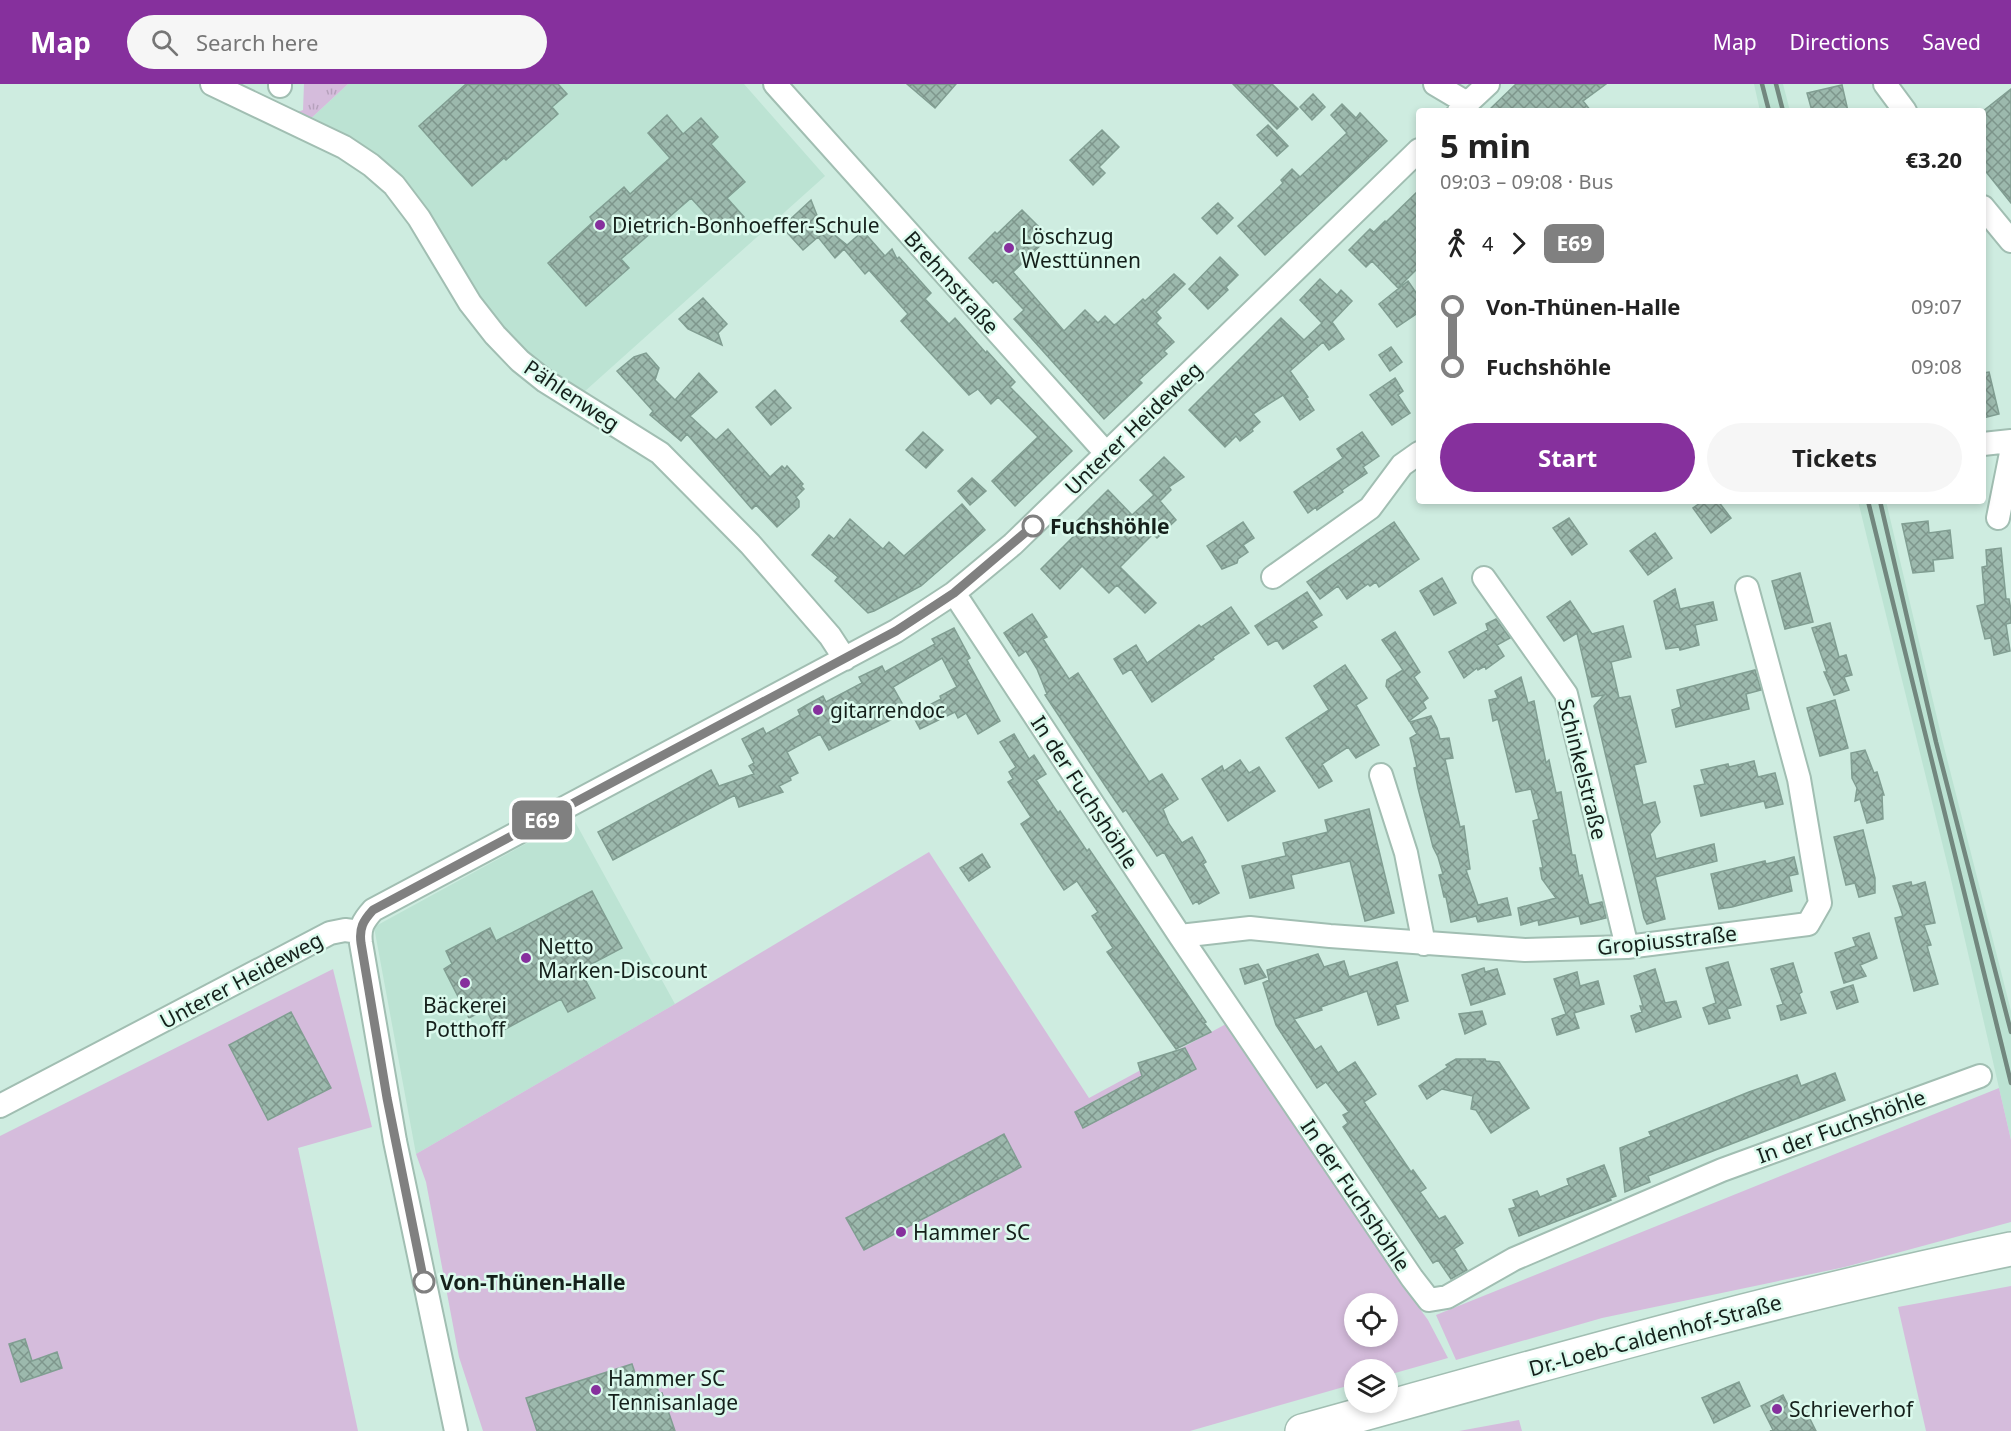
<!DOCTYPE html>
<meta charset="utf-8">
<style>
:root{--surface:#fff;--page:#f6f6f6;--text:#222;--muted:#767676;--accent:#86309d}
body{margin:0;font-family:"Noto Sans",sans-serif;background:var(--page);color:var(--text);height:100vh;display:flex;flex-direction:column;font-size:22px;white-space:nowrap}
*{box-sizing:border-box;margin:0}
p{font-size:20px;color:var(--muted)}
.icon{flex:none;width:33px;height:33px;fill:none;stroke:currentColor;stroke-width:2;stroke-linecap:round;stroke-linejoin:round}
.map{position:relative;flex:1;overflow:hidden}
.drawer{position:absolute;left:1416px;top:24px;width:570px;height:396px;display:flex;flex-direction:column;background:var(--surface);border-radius:6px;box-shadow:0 3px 9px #0003}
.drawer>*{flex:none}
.badge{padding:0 12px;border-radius:9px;font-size:21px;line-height:39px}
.fabs{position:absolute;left:1344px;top:1209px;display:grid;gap:12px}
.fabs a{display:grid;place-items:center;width:54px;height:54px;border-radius:50%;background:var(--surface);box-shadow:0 3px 9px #0003;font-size:30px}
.map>.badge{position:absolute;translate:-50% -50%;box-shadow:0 0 0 3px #fff}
.legs{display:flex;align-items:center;gap:9px;height:66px;padding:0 24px;font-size:20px}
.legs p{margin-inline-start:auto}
.head{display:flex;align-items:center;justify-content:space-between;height:102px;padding:0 24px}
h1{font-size:33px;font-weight:700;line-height:45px}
.primary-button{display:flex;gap:12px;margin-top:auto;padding:12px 24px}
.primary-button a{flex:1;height:69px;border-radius:36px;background:var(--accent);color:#fff;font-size:24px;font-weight:700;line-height:69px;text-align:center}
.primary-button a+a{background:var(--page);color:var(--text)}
ul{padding:0 24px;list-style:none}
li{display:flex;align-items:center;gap:21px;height:60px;font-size:22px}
li i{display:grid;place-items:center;width:9px;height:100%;margin:0 8px;background:currentColor}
li i::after{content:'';width:15px;height:15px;margin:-8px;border:4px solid;border-radius:50%;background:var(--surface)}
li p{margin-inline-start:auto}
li:first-child i{background:linear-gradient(#0000 50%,currentColor 0)}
li:last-child i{background:linear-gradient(currentColor 50%,#0000 0)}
header{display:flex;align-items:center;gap:36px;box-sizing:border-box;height:84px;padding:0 30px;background:var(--accent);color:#fff}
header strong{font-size:28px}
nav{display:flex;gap:33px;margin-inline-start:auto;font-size:21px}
.search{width:420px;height:54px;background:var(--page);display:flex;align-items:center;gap:15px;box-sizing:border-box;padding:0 21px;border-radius:33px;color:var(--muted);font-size:22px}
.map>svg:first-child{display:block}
</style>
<header>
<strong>Map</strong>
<div class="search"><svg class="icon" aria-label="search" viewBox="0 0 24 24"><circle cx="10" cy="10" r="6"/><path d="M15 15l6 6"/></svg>Search here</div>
<nav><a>Map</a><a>Directions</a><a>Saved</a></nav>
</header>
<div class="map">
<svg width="2011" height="1347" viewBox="0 0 2011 1347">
<defs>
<pattern id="park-tufts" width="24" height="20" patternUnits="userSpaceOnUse" patternTransform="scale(1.5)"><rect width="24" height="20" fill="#d5bcdc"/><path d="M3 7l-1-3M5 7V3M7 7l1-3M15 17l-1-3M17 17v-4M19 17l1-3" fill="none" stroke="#b6a1bc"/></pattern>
<pattern id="building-cross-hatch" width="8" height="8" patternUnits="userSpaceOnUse" patternTransform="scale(1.5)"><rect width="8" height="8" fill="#9cb9ad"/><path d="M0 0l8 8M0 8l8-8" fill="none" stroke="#7e968c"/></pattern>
</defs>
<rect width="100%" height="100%" fill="#ceece0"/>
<path fill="#bce3d3" d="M348,0H744L825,92L584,308L547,288L503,244L457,183L401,99L306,39Z
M1754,0H1783L1790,27H1760Z
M1858,417H1886L1942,655L2011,927V1056L1950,791Z
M573,734L675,920L416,1070L374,843Z"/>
<path fill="#d5bcdc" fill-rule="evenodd" d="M929,768L1089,1014L1226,940L1401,1199L1428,1236L1448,1274L1388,1291V1286H1354V1300L1190,1347H483L459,1273L426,1098L416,1070L675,920ZM1354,1220H1388V1252H1354Z
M333,885L372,1043L298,1064L358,1347H0V1052Z
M1999,1004L2011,1056V1138L1845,1183L1602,1234L1456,1276L1436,1231Z
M2011,1202V1347H1926L1898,1223Z
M1519,1336L1522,1347H1459Z"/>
<path fill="url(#park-tufts)" d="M304,0H348L306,39L295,29L303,26Z"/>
<path fill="url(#building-cross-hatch)" stroke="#819e92" stroke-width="1.5" d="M466,0H558L567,10L552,23L558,30L506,76L504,74L472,102L419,42Z
M907,0H956L935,24Z
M1233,0H1272L1298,25L1277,45Z
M1516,0H1606L1583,17L1591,27H1488Z
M1842,1L1848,27H1812L1807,9Z
M2011,5V119L1983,84V27Z
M1313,10L1325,23L1312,36L1300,23Z
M1342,20L1356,34L1360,29L1387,57L1265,171L1238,142L1283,99L1281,96L1292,85L1300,93L1347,49L1331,31Z
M667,31L683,50L701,34L718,53L711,60L745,98L727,114L744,133L724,150L691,114L621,175L629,184L586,222L548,179L593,138L590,133L624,103L630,110L670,74L648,49Z
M1268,41L1288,62L1277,72L1257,51Z
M1102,46L1119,63L1099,83L1105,89L1093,101L1070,76Z
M1419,106V183L1398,204L1372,177L1366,183L1349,166L1370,145L1374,148L1385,137L1386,138Z
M811,116L820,139L847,161L863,147L885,172L892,165L897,175L899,173L931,209L925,215L949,240L955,234L986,269L987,267L1015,298L1010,303L1072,367L1015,422L992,397L1038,353L998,313L991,320L978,305L969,311L901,237L908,230L869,186L865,190L844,165L835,174L818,153L803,166L782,143Z
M1218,119L1233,134L1217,150L1202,134Z
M1022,126L1049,153L1013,188L1064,247L1085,226L1098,239L1105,232L1114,241L1116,240L1143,215L1145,217L1174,190L1185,200L1156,228L1161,234L1156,239L1174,258L1164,267L1167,270L1139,296L1142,299L1104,335L1014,235L1024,226L996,196L993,199L969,174L995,148L997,150Z
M1220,173L1238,191L1226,203L1228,206L1208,225L1189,205Z
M1320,195L1337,211L1341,206L1352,217L1332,238L1344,255L1329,266L1323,258L1290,287L1308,313L1306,314L1314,326L1300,336L1283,311L1253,330L1260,338L1252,345L1253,347L1240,357L1236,352L1225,363L1189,326L1281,234L1304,256L1322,239L1300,216Z
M1408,197L1419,213V228L1397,243L1379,220Z
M703,214L727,240L718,249L722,261L688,245L679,235Z
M1391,263L1402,278L1390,287L1379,271Z
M646,269L659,284L655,296L675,316L699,289L717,308L690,332L716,356L728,345L770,393L782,382L785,385L787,382L803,400L801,402L804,405L796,413L799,417V423L777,443L756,421L752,425L687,350L681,357L650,331L653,327L617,287L634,273Z
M1989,288L1999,330L1983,334V289Z
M1395,294L1403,307L1398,311L1410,329L1392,341L1370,311Z
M775,306L791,324L771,341L756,323Z
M923,348L943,366L926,384L906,366Z
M1362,348L1379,372L1363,383L1367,389L1342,406L1343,408L1317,426L1316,423L1308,429L1294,408L1343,374L1337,365Z
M1164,373L1184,393L1169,403L1171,406L1160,417L1176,436L1157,454L1153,450L1120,483L1156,519L1145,529L1117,501L1109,509L1082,482L1060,505L1041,485L1080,446L1074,440L1108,406L1132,431L1154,411L1140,396Z
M972,394L986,407L970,421L958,407Z
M1703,417H1718L1731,434L1711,449L1693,424Z
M962,420L985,446L921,502L874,527L868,529L835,497L838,493L812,471L829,451L834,455L850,435L883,465L889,458L904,472Z
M1569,434L1587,460L1572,471L1553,444Z
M1928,437L1929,449L1950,446L1953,474L1933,476L1934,487L1913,489L1902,440Z
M1243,438L1254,454L1243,461L1248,468L1238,475L1237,479L1222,485L1207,462Z
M1394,438L1419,475L1379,503L1376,498L1370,502L1368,500L1347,515L1338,502L1320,515L1307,498Z
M1655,449L1672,474L1648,491L1630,467Z
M2001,464L2006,515H2009L2011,526V539L2006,540L2010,567L1994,571L1991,554L1985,555L1977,522L1985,520L1982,483L1987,482L1986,466Z
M1800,489L1813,538L1785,545L1772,497Z
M1442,494L1456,519L1434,531L1420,507Z
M1675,505L1680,525L1713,518L1717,536L1695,541L1699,561L1680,566L1679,563L1666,565L1654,517Z
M1307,508L1322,531L1312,537L1317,543L1283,565L1277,556L1268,561L1255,542Z
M1570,517L1592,550L1623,542L1631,573L1611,578L1619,614L1630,612L1646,678L1634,681L1643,721L1655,718L1660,738L1650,750L1656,775L1714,760L1717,777L1655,793L1665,835L1647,840L1644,834L1594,622L1604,611L1592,613L1577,549L1564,557L1547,533Z
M1231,523L1249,549L1213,573L1214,575L1152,618L1131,585L1123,590L1114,575L1136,561L1147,579L1199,541L1201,543Z
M1032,530L1047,553L1043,555L1069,595L1078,589L1149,698L1162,690L1178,715L1163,725L1169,740L1182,759L1192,753L1206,778L1203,780L1219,809L1199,820L1197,817L1193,820L1164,768L1157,772L1126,726L1123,728L1106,703L1045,611L1047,610L1037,585L1026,567L1019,572L1004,549Z
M1496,535L1510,554L1497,561L1504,572L1486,585L1485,582L1478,586L1477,584L1464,594L1449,568L1488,546L1486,540Z
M1830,539L1839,573L1846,571L1852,591L1844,593L1849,606L1834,611L1824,588H1827L1812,544Z
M954,544L970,574L967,576L1000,637L978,650L966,629L958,634L955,628L920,645L912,630L941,615L940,612L957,603L942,574L893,603L907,628L829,666L820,650L787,668L798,689L790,693L791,696L779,702L783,708L739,723L735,711L613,776L598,748L711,686L719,702L754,690L749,682L754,679L742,655L763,644L766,650L800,631L798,626L805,622L823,612L826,618L862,599L859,593L882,582L885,588L935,560L932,555Z
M1395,548L1420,588L1414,593L1428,614L1423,618L1426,624L1409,637L1386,602L1387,596L1403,586L1382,556Z
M1345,581L1367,614L1356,621L1379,661L1356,674L1348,663L1322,680L1332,697L1319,704L1286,654L1329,626L1314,602Z
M1755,586L1761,606L1746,610L1749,625L1676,643L1672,626L1681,623L1677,606Z
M1521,593L1528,619L1534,617L1546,679L1549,676L1556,709L1561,708L1572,771H1575L1579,792L1582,791L1589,821L1602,818L1606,834L1581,840L1579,832L1539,841L1538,836L1521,841L1518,824L1556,814L1542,795L1540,784H1543L1533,737L1539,735L1531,705L1516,708L1498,635L1493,637L1489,616L1498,614L1495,607Z
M1835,616L1848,664L1820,672L1807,624Z
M1431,632L1437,644L1440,655L1449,654L1453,674L1445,675L1460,743L1464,742L1470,785L1466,786L1478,821L1507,814L1511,831L1478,838L1476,832L1451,838L1446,813H1444L1439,791L1443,790L1438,773L1433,763L1418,704L1414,684L1417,683L1410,654L1417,650L1410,638Z
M1014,650L1029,675L1034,671L1046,690L1036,696L1058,729L1060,727L1087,767L1089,765L1206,938L1204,939L1211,948L1176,965L1107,868L1113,864L1092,832L1098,828L1077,797L1064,806L1048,782L1021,740L1031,733L1008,698L1013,695L1009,688L1016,683L1000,658Z
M1865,666L1874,689L1877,688L1884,711H1882L1883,735L1867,739L1860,715L1855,717L1857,704L1852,694L1851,669Z
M1240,676L1249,689L1259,683L1275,707L1228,737L1202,695L1222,682L1224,687Z
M1754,677L1758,693L1775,689L1783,720L1766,724L1764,717L1701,732L1694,702L1705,700L1701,686L1728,680L1729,683Z
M1369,725L1394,829L1365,837L1350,777L1291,791L1294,804L1250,814L1242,782L1286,772L1283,759L1328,748L1325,736Z
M1863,746L1875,794V809L1859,813L1855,799L1846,801L1834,753Z
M982,770L990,783L969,797L960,784Z
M1794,773L1798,790L1789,792L1792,807L1732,823L1719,825L1711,790L1765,777L1766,780Z
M1911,798L1912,802L1925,798L1935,839L1924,841L1931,861L1927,862L1938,900L1914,907L1895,834L1903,832L1893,802Z
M592,807L622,864L580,886L595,914L568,928L561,915L498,949L486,925L469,934L444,885L452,880L446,867L490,844L496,857Z
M1869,849L1877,874L1860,881L1866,892L1844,899L1835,869L1856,862L1853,854Z
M1318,870L1324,883L1344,877L1349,893L1397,878L1408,917L1395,921L1399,934L1378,941L1367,907L1321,923L1322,926L1294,935L1315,966L1321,962L1338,989L1355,978L1376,1010L1364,1018L1411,1088L1413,1086L1426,1104L1420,1108L1439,1135L1445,1132L1463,1159L1454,1165L1467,1186L1451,1195L1438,1176L1433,1179L1343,1043L1348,1039L1343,1031L1349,1028L1326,998L1317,1004L1276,941L1263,899L1269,896L1267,886Z
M1728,878L1741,921L1727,925L1730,934L1709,940L1703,924L1716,919L1706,884Z
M1793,879L1802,908L1799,910L1806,929L1781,936L1777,922L1783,920L1771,885Z
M1258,880L1266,893L1245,900L1240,885Z
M1484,884L1485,888L1497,885L1505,910L1471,921L1462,891Z
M1655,885L1665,919L1676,917L1681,933L1636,948L1631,932L1642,928L1640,922H1643L1634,892Z
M1577,888L1580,902L1598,897L1604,920L1574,929L1579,944L1557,951L1552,935L1566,930L1554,895Z
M1853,901L1858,918L1837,925L1831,908Z
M1482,927L1486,940L1465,950L1459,930Z
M291,928L331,1004L268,1036L229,961Z
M1185,964L1196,985L1083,1044L1075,1028L1142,992L1138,979Z
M1456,975H1485L1486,977L1499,978L1529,1024L1491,1049L1476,1026L1471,1025L1473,1012L1442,1005L1427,1015L1419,1002L1448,983L1446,981Z
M1835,989L1845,1016L1648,1092L1650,1098L1625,1108L1620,1064L1651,1052L1649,1048L1749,1008L1797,991L1801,1002Z
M1004,1050L1021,1083L864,1166L846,1134Z
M1604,1081L1616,1112L1610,1114L1611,1116L1519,1152L1509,1125L1516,1123L1513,1116L1537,1107L1540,1113L1569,1101L1567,1095Z
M25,1255L32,1277L57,1268L62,1284L21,1298L9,1260Z
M632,1280L638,1298L654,1292L659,1310L662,1309L675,1347H537L526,1314Z
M1739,1298L1750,1322L1714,1339L1702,1314Z
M1783,1311L1795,1335L1807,1329L1816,1347H1770L1773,1346L1761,1322Z"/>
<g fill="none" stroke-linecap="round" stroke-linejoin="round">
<defs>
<path id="minor" d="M212,0L344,63L371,81L394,101L419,134L470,219L495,251L520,277L545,297L660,369L750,460L830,552L845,575
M775,0L1106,369
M1435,0L1467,19
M1885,0L1905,27
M280,2V0
M1459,27L1488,0
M1983,123L2011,157
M1983,360L2011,357
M1998,434L2011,369
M1273,493L1370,424L1402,381L1419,369
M1484,494L1566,610L1627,863
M954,509L1180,852L1412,1194L1429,1216L1447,1213L1514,1175L1722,1086L1980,992
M1381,691L1406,769L1424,860
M1180,852L1250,844L1330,852L1525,866L1627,863L1808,840L1820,819L1799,695L1747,504
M0,1022L330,849L345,846L360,848
M456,1347L395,1057L361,859C359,844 363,837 373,826L896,547L954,509L1013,460L1419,66"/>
<path id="secondary" d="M1302,1347C1537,1282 1772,1214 2011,1165"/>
</defs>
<use href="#minor" stroke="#a1beb2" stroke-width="26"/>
<use href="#secondary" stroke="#a1beb2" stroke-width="36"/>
<use href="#minor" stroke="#fff" stroke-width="22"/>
<use href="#secondary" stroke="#fff" stroke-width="33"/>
<path stroke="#72877e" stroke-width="4.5" d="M1762,0L1769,27
M1776,0L1783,27
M1868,417L2011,999
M1880,417L1936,658L2011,948"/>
</g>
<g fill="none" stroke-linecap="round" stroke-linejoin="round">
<defs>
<path id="line-1" d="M424,1198L387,1014L361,859C359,844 363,837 373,826L896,547L954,509L1033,442"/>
</defs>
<use href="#line-1" stroke="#fff" stroke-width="14"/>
<use href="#line-1" stroke="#808080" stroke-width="9"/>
</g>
<g fill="#86309d" stroke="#dbfaed" stroke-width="2">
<circle cx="600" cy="141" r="6"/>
<circle cx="1009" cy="164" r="6"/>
<circle cx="818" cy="626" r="6"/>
<circle cx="526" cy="874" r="6"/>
<circle cx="465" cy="899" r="6"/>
<circle cx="901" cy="1148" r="6"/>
<circle cx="596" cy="1306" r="6"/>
<circle cx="1777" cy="1325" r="6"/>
</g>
<g fill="#fff" stroke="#808080" stroke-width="3">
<circle cx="1033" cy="442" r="10"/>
<circle cx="424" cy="1198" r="10"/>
</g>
<g text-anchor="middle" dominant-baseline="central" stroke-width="5" stroke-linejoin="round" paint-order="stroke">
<g font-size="21" fill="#15201b" stroke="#dbfaed" text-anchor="start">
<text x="612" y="141">Dietrich-Bonhoeffer-Schule</text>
<text x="1021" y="152">Löschzug<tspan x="1021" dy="24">Westtünnen</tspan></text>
<text x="830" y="626">gitarrendoc</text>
<text x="538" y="862">Netto<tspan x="538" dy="24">Marken-Discount</tspan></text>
<text x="465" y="921" text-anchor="middle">Bäckerei<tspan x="465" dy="24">Potthoff</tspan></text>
<text x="913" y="1148">Hammer SC</text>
<text x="608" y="1294">Hammer SC<tspan x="608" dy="24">Tennisanlage</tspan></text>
<text x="1789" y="1325">Schrieverhof</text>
</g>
<g font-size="21" fill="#15201b" stroke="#dbfaed">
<text transform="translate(952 198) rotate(48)">Brehmstraße</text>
<text transform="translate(572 311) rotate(34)">Pählenweg</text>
<text transform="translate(1133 344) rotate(-44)">Unterer Heideweg</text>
<text transform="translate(1583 685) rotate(76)">Schinkelstraße</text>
<text transform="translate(1085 708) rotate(57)">In der Fuchshöhle</text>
<text transform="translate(1667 856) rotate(-6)">Gropiusstraße</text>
<text transform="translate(241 896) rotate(-28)">Unterer Heideweg</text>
<text transform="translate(1841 1042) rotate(-20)">In der Fuchshöhle</text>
<text transform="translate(1356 1111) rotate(56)">In der Fuchshöhle</text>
<text transform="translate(1655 1251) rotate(-15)">Dr.-Loeb-Caldenhof-Straße</text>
</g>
<g font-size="21" font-weight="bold" fill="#15201b" stroke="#dbfaed" text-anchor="start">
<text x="1050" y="442">Fuchshöhle</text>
<text x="440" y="1198">Von-Thünen-Halle</text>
</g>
</g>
</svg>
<div class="fabs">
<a><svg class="icon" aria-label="locate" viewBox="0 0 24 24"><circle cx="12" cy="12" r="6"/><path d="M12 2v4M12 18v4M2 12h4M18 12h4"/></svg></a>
<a><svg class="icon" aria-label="layers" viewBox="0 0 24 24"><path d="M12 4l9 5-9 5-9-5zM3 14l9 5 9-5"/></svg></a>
</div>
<b class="badge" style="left:542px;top:736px;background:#808080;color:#fff">E69</b>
<section class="drawer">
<div class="head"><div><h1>5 min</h1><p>09:03 – 09:08 · Bus</p></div><b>€3.20</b></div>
<div class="legs"><svg class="icon" aria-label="walk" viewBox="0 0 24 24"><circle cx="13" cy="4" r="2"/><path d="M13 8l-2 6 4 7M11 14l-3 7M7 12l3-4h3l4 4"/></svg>4<svg class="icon" aria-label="forward" viewBox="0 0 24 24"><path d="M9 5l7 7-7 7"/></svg><b class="badge" style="background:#808080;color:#fff">E69</b></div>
<ul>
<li><i style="color:#808080"></i><b>Von-Thünen-Halle</b><p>09:07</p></li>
<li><i style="color:#808080"></i><b>Fuchshöhle</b><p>09:08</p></li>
</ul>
<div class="primary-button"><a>Start</a><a>Tickets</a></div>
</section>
</div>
